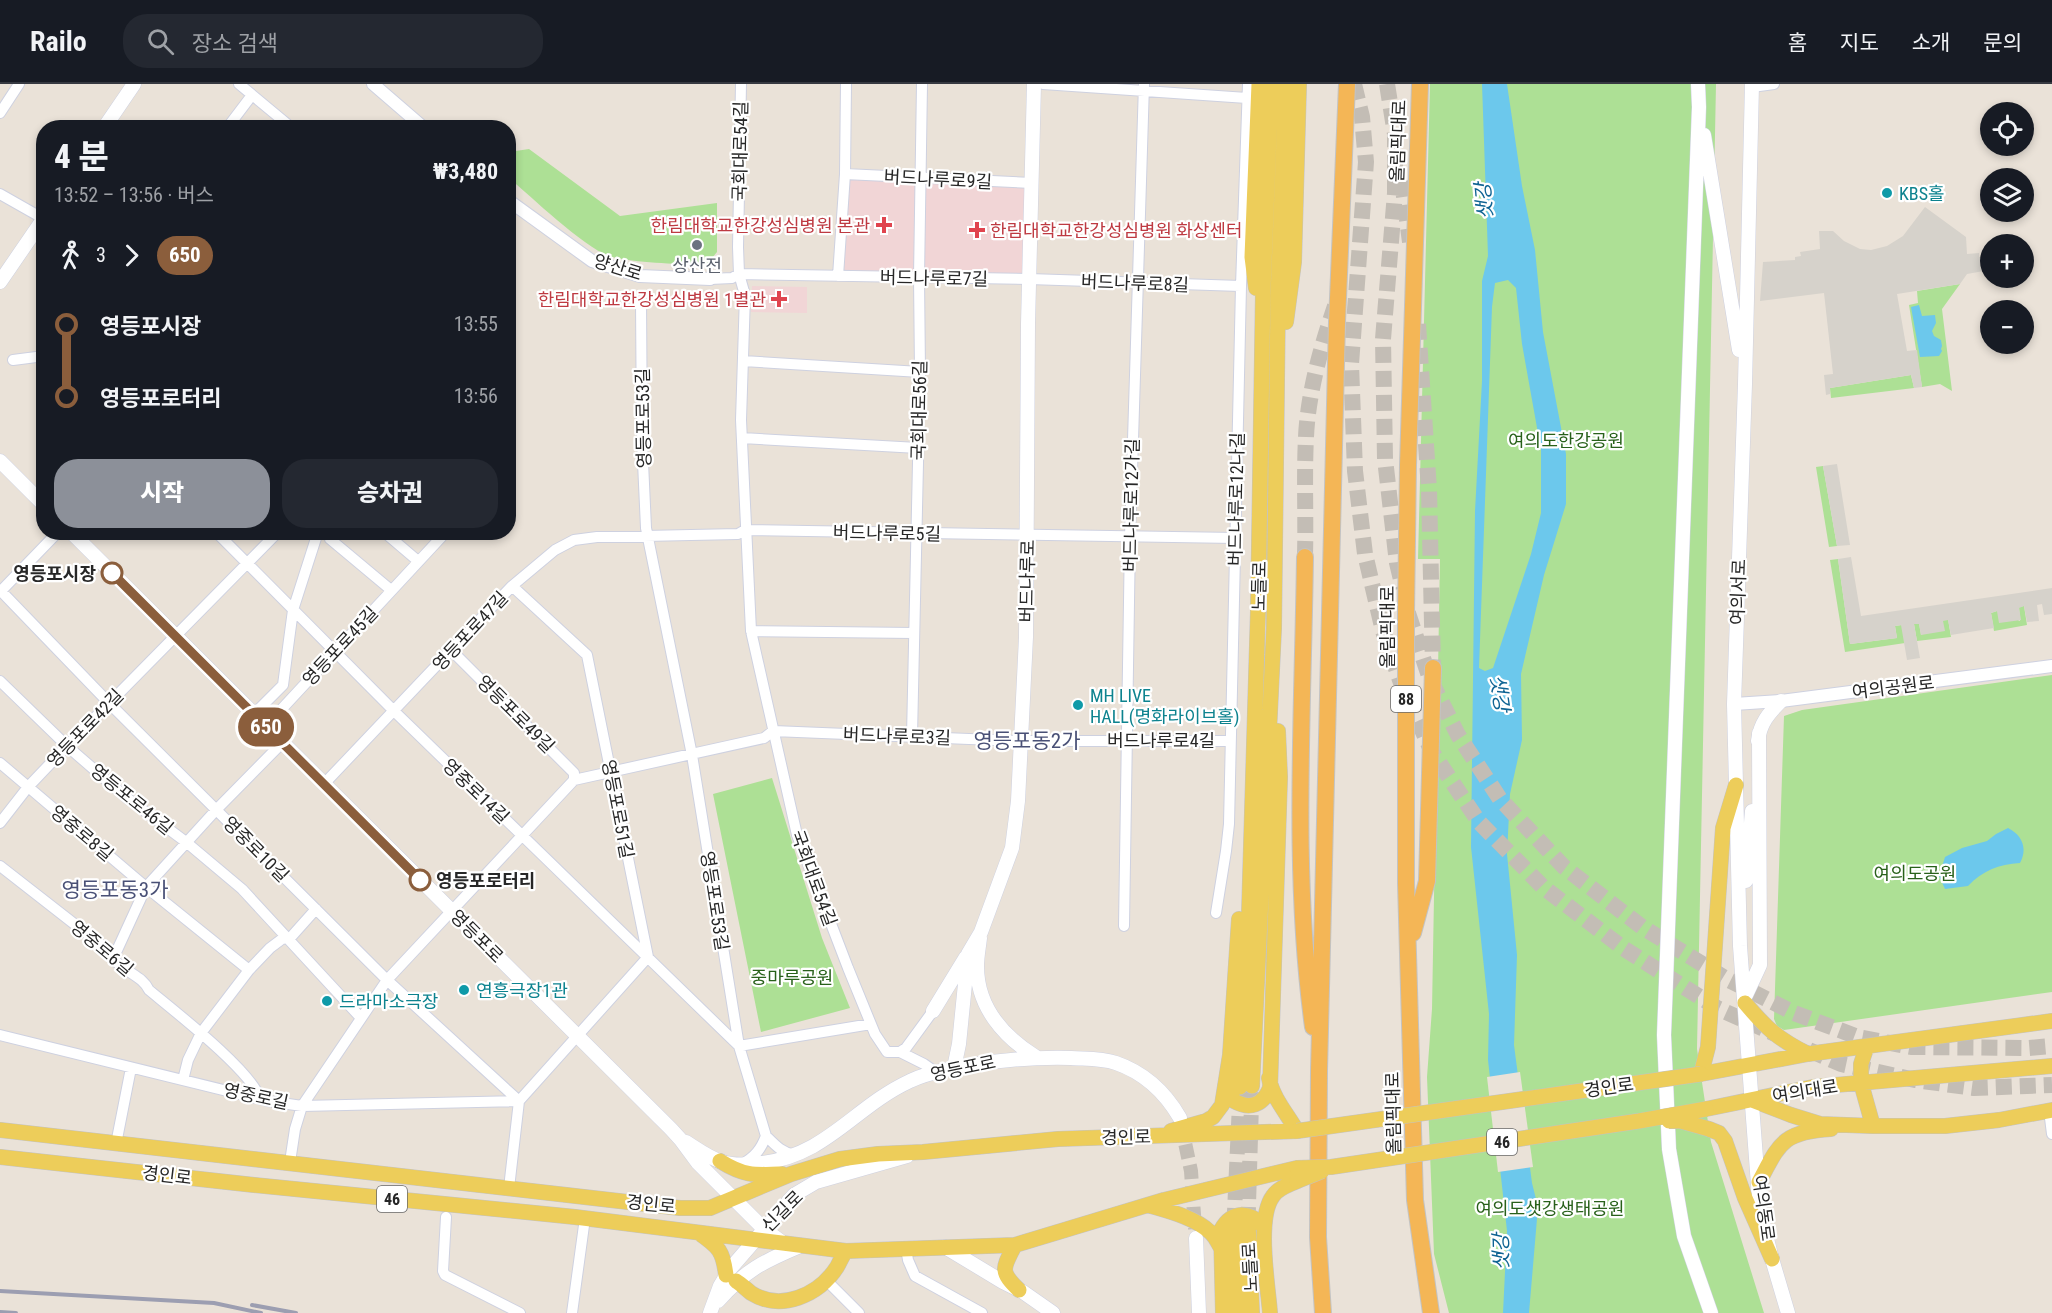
<!DOCTYPE html>
<html lang="ko">
<meta charset="utf-8">
<style>
:root{--surface:#171b24;--page:#242831;--text:#f1f3f6;--muted:#9ea1a6;--line:#363941;--accent:#8c9099}
body{margin:0;font-family:"Roboto Condensed","Noto Sans KR",sans-serif;background:var(--page);color:var(--text);height:100vh;display:flex;flex-direction:column;font-size:22px;white-space:nowrap}
*{box-sizing:border-box;margin:0}
p{font-size:20px;color:var(--muted)}
.icon{flex:none;width:33px;height:33px;fill:none;stroke:currentColor;stroke-width:2;stroke-linecap:round;stroke-linejoin:round}
.map{position:relative;flex:1;overflow:hidden}
.sheet{position:absolute;left:36px;top:36px;width:480px;height:420px;display:flex;flex-direction:column;background:var(--surface);border-radius:24px;box-shadow:0 3px 9px #0003}
.sheet>*{flex:none}
.badge{padding:0 12px;border-radius:20px;font-size:21px;line-height:39px}
.buttons{position:absolute;left:1980px;top:18px;display:grid;gap:12px}
.buttons a{display:grid;place-items:center;width:54px;height:54px;border-radius:50%;background:var(--surface);box-shadow:0 3px 9px #0003;font-size:30px}
.map>.badge{position:absolute;translate:-50% -50%;box-shadow:0 0 0 3px #fff}
.legs{display:flex;align-items:center;gap:9px;height:66px;padding:0 18px;font-size:20px}
.legs p{margin-inline-start:auto}
.summary{display:flex;align-items:center;justify-content:space-between;height:102px;padding:0 18px}
h1{font-size:33px;font-weight:800;line-height:45px}
.cta{display:flex;gap:12px;margin-top:auto;padding:12px 18px}
.cta a{flex:1;height:69px;border-radius:24px;background:var(--accent);color:#fff;font-size:24px;font-weight:800;line-height:69px;text-align:center}
.cta a+a{background:var(--page);color:var(--text)}
ul{padding:0 18px;list-style:none}
li{display:flex;align-items:center;gap:21px;height:72px;font-size:22px}
li i{display:grid;place-items:center;width:9px;height:100%;margin:0 8px;background:currentColor}
li i::after{content:'';width:15px;height:15px;margin:-8px;border:4px solid;border-radius:50%;background:var(--surface)}
li p{margin-inline-start:auto}
li:first-child i{background:linear-gradient(#0000 50%,currentColor 0)}
li:last-child i{background:linear-gradient(currentColor 50%,#0000 0)}
header{display:flex;align-items:center;gap:36px;box-sizing:border-box;height:84px;padding:0 30px;background:var(--surface);border-bottom:2px solid var(--line)}
header strong{font-size:28px}
nav{display:flex;gap:33px;margin-inline-start:auto;font-size:21px}
.search{width:420px;height:54px;background:var(--page);display:flex;align-items:center;gap:15px;box-sizing:border-box;padding:0 21px;border-radius:24px;color:var(--muted);font-size:22px}
.map>svg:first-child{display:block}
</style>
<header>
<strong>Railo</strong>
<div class="search"><svg class="icon" aria-label="search" viewBox="0 0 24 24"><circle cx="10" cy="10" r="6"/><path d="M15 15l6 6"/></svg>장소 검색</div>
<nav><a>홈</a><a>지도</a><a>소개</a><a>문의</a></nav>
</header>
<div class="map">
<svg width="2052" height="1229" viewBox="0 0 2052 1229">
<rect width="100%" height="100%" fill="#eae2d8"/>
<path fill="#f1d5d6" d="M848,90L921,93L923,175L926,96L1032,100L1029,195L844,188Z
M752,202L807,203V229L751,228Z"/>
<path fill="#ade095" d="M1430,0H1716L1697,965L1711,1058L1764,1229H1449L1434,1170L1427,993L1432,925L1440,475H1418Z
M529,65L620,132L717,119V168L707,180L700,182C675,179 636,179 612,173C585,165 533,114 509,94V68Z
M1960,200L1942,225L1952,307L1940,300L1922,303L1909,221L1918,219L1917,207Z
M1911,291L1914,304L1831,314L1830,304Z
M1823,382L1837,462L1829,463L1816,383Z
M1838,475L1850,560L1897,554L1895,542L1902,541L1905,559L1845,568L1830,476Z
M2024,522L2027,541L1994,547L1991,529L1997,527L2020,537L2019,523Z
M1948,535L1951,553L1917,557L1914,540L1919,539L1921,551L1943,536Z
M2052,591V908L1784,946L1777,942L1774,935L1784,632L1802,626Z
M772,694L822,854L850,924L761,948L713,710Z"/>
<path fill="#d6d2cb" d="M1925,123L1966,153L1967,170L1979,169V173L1988,172L1989,186L1967,190L1960,200L1897,210L1907,267L1917,266L1922,303L1914,304L1911,291L1830,304V310L1826,311L1824,291L1833,290L1824,209L1760,217L1763,178L1795,176V173L1801,172L1800,168L1820,165L1819,147H1833L1844,157L1860,165L1871,166L1887,162L1903,152Z
M1837,380L1850,461L1837,462L1823,382Z
M1851,473L1861,532L2052,504V530L2044,531L2042,520L2037,521L2039,537L2027,538L2024,522L2019,524L2021,536L1999,539L1997,527L1991,529L1994,544L1951,551L1948,536L1943,537L1945,547L1921,551L1919,540H1914L1920,574L1907,576L1901,541L1895,542L1897,554L1850,560L1838,475Z"/>
<path fill="#6cc8ec" fill-rule="evenodd" d="M1482,0H1507L1522,102L1535,166L1543,248L1566,370V420L1544,491L1521,590L1522,656L1510,710L1507,770L1517,871L1514,961L1532,1099L1538,1123L1529,1229H1503L1507,1147L1488,976L1489,930L1471,763L1475,427L1482,297V197L1488,172ZM1508,196L1516,204L1522,260L1541,366V429L1531,470L1493,584L1485,587L1479,584L1492,223L1495,199Z
M1919,221L1922,232L1935,231L1936,239L1932,247L1934,252L1941,256L1942,262L1941,265L1942,267L1939,272L1920,273L1911,223Z
M2008,744C2022,751 2028,764 2020,779C1999,780 1982,787 1968,802L1945,805L1939,792L1945,773L1962,764L1987,757L1996,750Z"/>
<path fill="#eae2d8" d="M1520,988L1533,1083L1498,1088L1487,993Z"/>
<g fill="none" stroke-linecap="round" stroke-linejoin="round">
<path stroke="#c3bdb5" stroke-width="14" stroke-dasharray="14 7" stroke-linecap="butt" d="M1181,1040L1191,1087L1195,1145"/>
<path stroke="#c3bdb5" stroke-width="15" stroke-dasharray="15 8" stroke-linecap="butt" d="M1248,1138L1252,1002
M1234,1139L1240,1009"/>
<path stroke="#c3bdb5" stroke-width="16" stroke-dasharray="16 8" stroke-linecap="butt" d="M1354,0L1362,33L1366,78L1351,280L1355,387L1365,470L1383,547L1401,599L1432,668L1479,738L1543,803L1623,864L1717,924L1775,950
M1387,0L1395,50V109L1383,255L1385,375L1397,479L1403,504
M1402,97L1410,158
M1418,240L1429,406L1433,584
M1305,473C1306,433 1304,393 1306,353C1308,309 1321,263 1335,222
M1408,529L1430,595L1458,651L1500,715L1564,783L1642,843L1725,894L1794,929L1858,953L1911,963L2029,964L2052,962
M1809,966L1841,980L1915,996L1974,1004L2052,1001"/>
<defs>
<path id="minor" d="M239,0L292,44
M741,0L738,163L739,190L745,211L741,336L751,547L797,751L848,884L875,950L887,968H900L906,964L933,927
M1043,0L1247,14
M1752,3L1774,0
M0,29L19,0
M227,44L252,11
M845,90L1032,99
M0,110L44,135
M838,192L845,90L846,0
M710,195L732,194L739,190L1029,195L1241,202
M641,217L642,356L646,444L692,671L739,962L766,1052C761,1065 755,1073 742,1080
M13,276L44,272
M743,277L920,288
M742,354L918,364
M216,448L395,628L739,962L871,940
M336,448L330,455L391,506
M384,448L418,477
M512,502L587,571L648,873L519,1017
M0,506L109,619L387,896L519,1017
M0,508L58,448
M751,547L914,549
M452,567L574,689V696
M0,597L67,662L127,714L186,758L242,805L361,934
M253,631L283,601L293,526L318,448
M265,643L446,448
M912,652L920,288L919,193L922,0
M0,679L146,803L249,886
M323,701L512,502L555,466L574,456L597,453L738,450L745,446L1236,454
M0,739L28,703L67,662L278,448
M0,782L100,860C107,870 114,877 124,884C133,891 144,895 149,906C173,926 253,988 260,1015
M1216,829L1226,767L1229,740L1241,202L1248,0
M1124,842L1130,453L1144,0
M113,875L146,803L216,726L282,659
M0,951L268,1017L302,1022L519,1017
M900,968L924,980L934,987
M183,996L188,976L201,949L249,886L270,864L282,855L291,853L316,825
M2049,1026L2052,1050
M766,1052C775,1061 782,1069 795,1071
M116,1060L131,984
M290,1078L295,1045L302,1022L387,896L574,696L764,654L773,647L1020,657H1230
M509,1104L519,1017
M446,1133L443,1187L445,1191L520,1229
M906,1164L908,1176L915,1192L982,1229
M826,1196L859,1229
M572,1229L585,1134"/>
<path id="tertiary" d="M373,0L424,44
M508,116L592,177L640,192L710,195
M1734,620L1781,617L2052,582"/>
<path id="secondary" d="M1698,0L1699,23L1664,951L1669,1065L1684,1152L1711,1229
M1752,0L1745,300L1734,620L1740,862L1760,1127L1772,1175L1788,1229
M104,44L134,0
M1704,51L1739,266
M0,198L44,134
M0,377L44,421
M71,448L671,1045L681,1056L698,1079L764,1145L783,1159
M1758,657C1760,639 1769,629 1781,617
M1746,797L1752,727
M980,854C979,863 977,873 977,882C977,923 1004,953 1036,973
M1746,911L1760,881L1759,649
M933,927L966,873
M954,984L959,960L968,870L981,848L1012,764L1018,717L1026,553L1028,240L1034,0
M686,1058C697,1065 709,1074 722,1078C735,1082 748,1081 762,1079C827,1071 854,1023 910,997C926,989 941,987 958,983C996,976 1032,973 1071,974C1086,975 1101,974 1116,979C1145,989 1165,1008 1180,1034
M1196,1154L1199,1229
M945,1163L1003,1198L1023,1208L1053,1229
M718,1217C746,1186 762,1178 800,1162
M710,1229L720,1202L730,1185L794,1111L816,1098L907,1072"/>
<path id="primary" d="M1256,204L1252,173L1259,0
M1286,238L1294,178L1299,0
M1736,701L1723,744L1708,963L1701,990L1808,970L2052,937
M1745,919C1767,945 1778,955 1808,970
M1867,962L1861,980V999L1873,1042
M1226,999L1234,1017C1250,1026 1263,1021 1270,1004L1280,693L1278,647
M1252,1002L1274,544L1278,212L1286,0
M1240,1003L1248,864L1258,527L1263,208L1271,0
M1752,1016L1791,1031L1820,1040L1873,1042H1945L1999,1036L2052,1026
M1706,1025L1813,1003L2052,982
M1709,1045L1719,1049L1725,1057L1745,1114L1772,1175
M0,1046L680,1124H710L791,1090L840,1075L878,1070L923,1068L1058,1055L1297,1047C1288,1031 1272,1013 1269,994
M1171,1047L1206,1037L1213,1033L1222,1021L1230,971L1239,835
M0,1073L254,1101L575,1133L846,1167L1015,1161L1164,1116L1297,1084
M720,1077C744,1092 754,1091 782,1090
M1759,1098C1780,1059 1782,1048 1831,1045
M1148,1121C1168,1127 1194,1133 1210,1148C1215,1152 1218,1159 1221,1164
M1248,1138L1252,1229
M1234,1139L1238,1229
M699,1149C719,1163 723,1167 726,1191
M1015,1161C1003,1184 999,1187 1019,1206
M736,1197C741,1200 746,1205 751,1209C781,1228 819,1211 837,1183C840,1178 842,1172 846,1167
M1223,1229L1221,1146C1232,1126 1250,1127 1264,1143
M1270,1229C1268,1201 1256,1134 1273,1112C1278,1104 1289,1101 1297,1097"/>
<path id="trunk" d="M1420,0L1408,381L1406,530V799L1415,1116L1431,1229
M1305,473C1303,629 1292,788 1313,943
M1413,849L1427,797L1433,584
M1323,1229L1318,1153L1319,987L1337,238L1347,0"/>
</defs>
<use href="#minor" stroke="#ced1e0" stroke-width="12"/>
<use href="#tertiary" stroke="#ced1e0" stroke-width="14"/>
<use href="#secondary" stroke="#ced1e0" stroke-width="15"/>
<use href="#primary" stroke="#c3c3c3" stroke-width="16"/>
<use href="#trunk" stroke="#c3c3c3" stroke-width="18"/>
<use href="#minor" stroke="#fff" stroke-width="10"/>
<use href="#tertiary" stroke="#fff" stroke-width="12"/>
<use href="#secondary" stroke="#fff" stroke-width="14"/>
<use href="#primary" stroke="#edcd5a" stroke-width="15"/>
<use href="#trunk" stroke="#f4b656" stroke-width="16"/>
<path stroke="#9c9eb1" stroke-width="4" d="M0,1207L214,1219L261,1229
M252,1221L296,1229
M0,1228L16,1229"/>
<defs>
<path id="primary-bridge" d="M1669,1037H1681L1709,1045
M1297,1047L1701,990
M1297,1084L1331,1083L1639,1037L1706,1025
M1297,1097L1322,1087"/>
</defs>
<use href="#primary-bridge" stroke="#c3c3c3" stroke-width="16" stroke-linecap="butt"/>
<use href="#primary-bridge" stroke="#edcd5a" stroke-width="15"/>
</g>
<g fill="none" stroke-linecap="round" stroke-linejoin="round">
<defs>
<path id="line-1" d="M112,489L420,796"/>
</defs>
<use href="#line-1" stroke="#fff" stroke-width="14"/>
<use href="#line-1" stroke="#8b5e3c" stroke-width="9"/>
</g>
<g fill="#0f9aa8" stroke="#fff" stroke-width="2">
<circle cx="1887" cy="109" r="6"/>
<circle cx="1078" cy="621" r="6"/>
<circle cx="464" cy="906" r="6"/>
<circle cx="327" cy="917" r="6"/>
</g>
<g fill="#e0444e" stroke="#fff" stroke-width="2">
<path d="M881 132h6v6h6v6h-6v6h-6v-6h-6v-6h6z"/>
<path d="M974 137h6v6h6v6h-6v6h-6v-6h-6v-6h6z"/>
<path d="M776 206h6v6h6v6h-6v6h-6v-6h-6v-6h6z"/>
</g>
<circle fill="#6b7280" stroke="#fff" stroke-width="2" cx="697" cy="161" r="6"/>
<g fill="#fff" stroke="#8b5e3c" stroke-width="3">
<circle cx="112" cy="489" r="10"/>
<circle cx="420" cy="796" r="10"/>
</g>
<g text-anchor="middle" dominant-baseline="central" stroke-width="4.5" stroke-linejoin="round" paint-order="stroke">
<g fill="#fff" stroke="#686868" stroke-width="1.5">
<rect x="1391" y="602" width="30" height="26" rx="4.5"/>
<rect x="1487" y="1045" width="30" height="26" rx="4.5"/>
<rect x="377" y="1102" width="30" height="26" rx="4.5"/>
</g>
<g font-size="16" font-weight="bold" fill="#272727">
<text x="1406" y="615">88</text>
<text x="1502" y="1058">46</text>
<text x="392" y="1115">46</text>
</g>
<g font-size="18" fill="#272727" stroke="#fff">
<text transform="translate(1398 57) rotate(-88)">올림픽대로</text>
<text transform="translate(740 67) rotate(-89)">국회대로54길</text>
<text transform="translate(938 95) rotate(3)">버드나루로9길</text>
<text transform="translate(618 183) rotate(17)">양산로</text>
<text transform="translate(934 194) rotate(1)">버드나루로7길</text>
<text transform="translate(1135 199) rotate(2)">버드나루로8길</text>
<text transform="translate(919 326) rotate(-89)">국회대로56길</text>
<text transform="translate(643 334) rotate(-91)">영등포로53길</text>
<text transform="translate(1236 415) rotate(-89)">버드나루로12나길</text>
<text transform="translate(1131 421) rotate(-89)">버드나루로12가길</text>
<text transform="translate(887 449) rotate(1)">버드나루로5길</text>
<text transform="translate(1027 497) rotate(-89)">버드나루로</text>
<text transform="translate(1259 502) rotate(-89)">노들로</text>
<text transform="translate(1738 508) rotate(-88)">여의서로</text>
<text transform="translate(1387 543) rotate(-90)">올림픽대로</text>
<text transform="translate(470 547) rotate(-47)">영등포로47길</text>
<text transform="translate(340 562) rotate(-47)">영등포로45길</text>
<text transform="translate(1893 603) rotate(-7)">여의공원로</text>
<text transform="translate(516 630) rotate(45)">영등포로49길</text>
<text transform="translate(85 644) rotate(-46)">영등포로42길</text>
<text transform="translate(897 652) rotate(2)">버드나루로3길</text>
<text x="1161" y="656">버드나루로4길</text>
<text transform="translate(476 707) rotate(44)">영중로14길</text>
<text transform="translate(132 715) rotate(39)">영등포로46길</text>
<text transform="translate(618 725) rotate(79)">영등포로51길</text>
<text transform="translate(82 749) rotate(40)">영중로8길</text>
<text transform="translate(256 765) rotate(45)">영중로10길</text>
<text transform="translate(814 794) rotate(70)">국회대로54길</text>
<text transform="translate(715 817) rotate(81)">영등포로53길</text>
<text transform="translate(477 852) rotate(45)">영등포로</text>
<text transform="translate(102 864) rotate(40)">영중로6길</text>
<text transform="translate(963 984) rotate(-12)">영등포로</text>
<text transform="translate(1609 1003) rotate(-8)">경인로</text>
<text transform="translate(1805 1007) rotate(-9)">여의대로</text>
<text transform="translate(256 1012) rotate(12)">영중로길</text>
<text transform="translate(1393 1029) rotate(-91)">올림픽대로</text>
<text transform="translate(1126 1053) rotate(-1)">경인로</text>
<text transform="translate(167 1091) rotate(7)">경인로</text>
<text transform="translate(651 1120) rotate(6)">경인로</text>
<text transform="translate(1764 1124) rotate(82)">여의동로</text>
<text transform="translate(782 1127) rotate(-45)">신길로</text>
<text transform="translate(1250 1183) rotate(-93)">노들로</text>
</g>
<g font-size="18" fill="#0d838f" stroke="#fff" text-anchor="start">
<text x="1899" y="109">KBS홀</text>
<text x="1090" y="611">MH LIVE<tspan x="1090" dy="21">HALL(명화라이브홀)</tspan></text>
<text x="476" y="906">연흥극장1관</text>
<text x="339" y="917">드라마소극장</text>
</g>
<g font-size="18" fill="#be3a42" stroke="#fff" text-anchor="end">
<text x="870" y="141">한림대학교한강성심병원 본관</text>
<text x="990" y="146" text-anchor="start">한림대학교한강성심병원 화상센터</text>
<text x="766" y="215">한림대학교한강성심병원 1별관</text>
</g>
<g font-size="18" fill="#5b616d" stroke="#fff">
<text x="697" y="181">상산전</text>
</g>
<g font-size="18" fill="#28611a" stroke="#fff">
<text x="1566" y="356">여의도한강공원</text>
<text x="1915" y="789">여의도공원</text>
<text x="792" y="893">중마루공원</text>
<text x="1550" y="1124">여의도샛강생태공원</text>
</g>
<g font-size="18" font-weight="bold" fill="#272727" stroke="#fff" text-anchor="end">
<text x="96" y="489">영등포시장</text>
<text x="436" y="796" text-anchor="start">영등포로터리</text>
</g>
<g font-size="20" font-style="italic" fill="#0f6493" stroke="#fff">
<text transform="translate(1484 117) rotate(-95)">샛강</text>
<text transform="translate(1500 609) rotate(82)">샛강</text>
<text transform="translate(1501 1168) rotate(-91)">샛강</text>
</g>
<g font-size="21" fill="#495076" stroke="#fff">
<text x="1027" y="657">영등포동2가</text>
<text x="115" y="806">영등포동3가</text>
</g>
</g>
</svg>
<div class="buttons">
<a><svg class="icon" aria-label="locate" viewBox="0 0 24 24"><circle cx="12" cy="12" r="6"/><path d="M12 2v4M12 18v4M2 12h4M18 12h4"/></svg></a>
<a><svg class="icon" aria-label="layers" viewBox="0 0 24 24"><path d="M12 4l9 5-9 5-9-5zM3 14l9 5 9-5"/></svg></a>
<a>+</a>
<a>−</a>
</div>
<b class="badge" style="left:266px;top:643px;background:#8b5e3c;color:#fff">650</b>
<section class="sheet">
<div class="summary"><div><h1>4 분</h1><p>13:52 – 13:56 · 버스</p></div><b>₩3,480</b></div>
<div class="legs"><svg class="icon" aria-label="walk" viewBox="0 0 24 24"><circle cx="13" cy="4" r="2"/><path d="M13 8l-2 6 4 7M11 14l-3 7M7 12l3-4h3l4 4"/></svg>3<svg class="icon" aria-label="forward" viewBox="0 0 24 24"><path d="M9 5l7 7-7 7"/></svg><b class="badge" style="background:#8b5e3c;color:#fff">650</b></div>
<ul>
<li><i style="color:#8b5e3c"></i><b>영등포시장</b><p>13:55</p></li>
<li><i style="color:#8b5e3c"></i><b>영등포로터리</b><p>13:56</p></li>
</ul>
<div class="cta"><a>시작</a><a>승차권</a></div>
</section>
</div>
